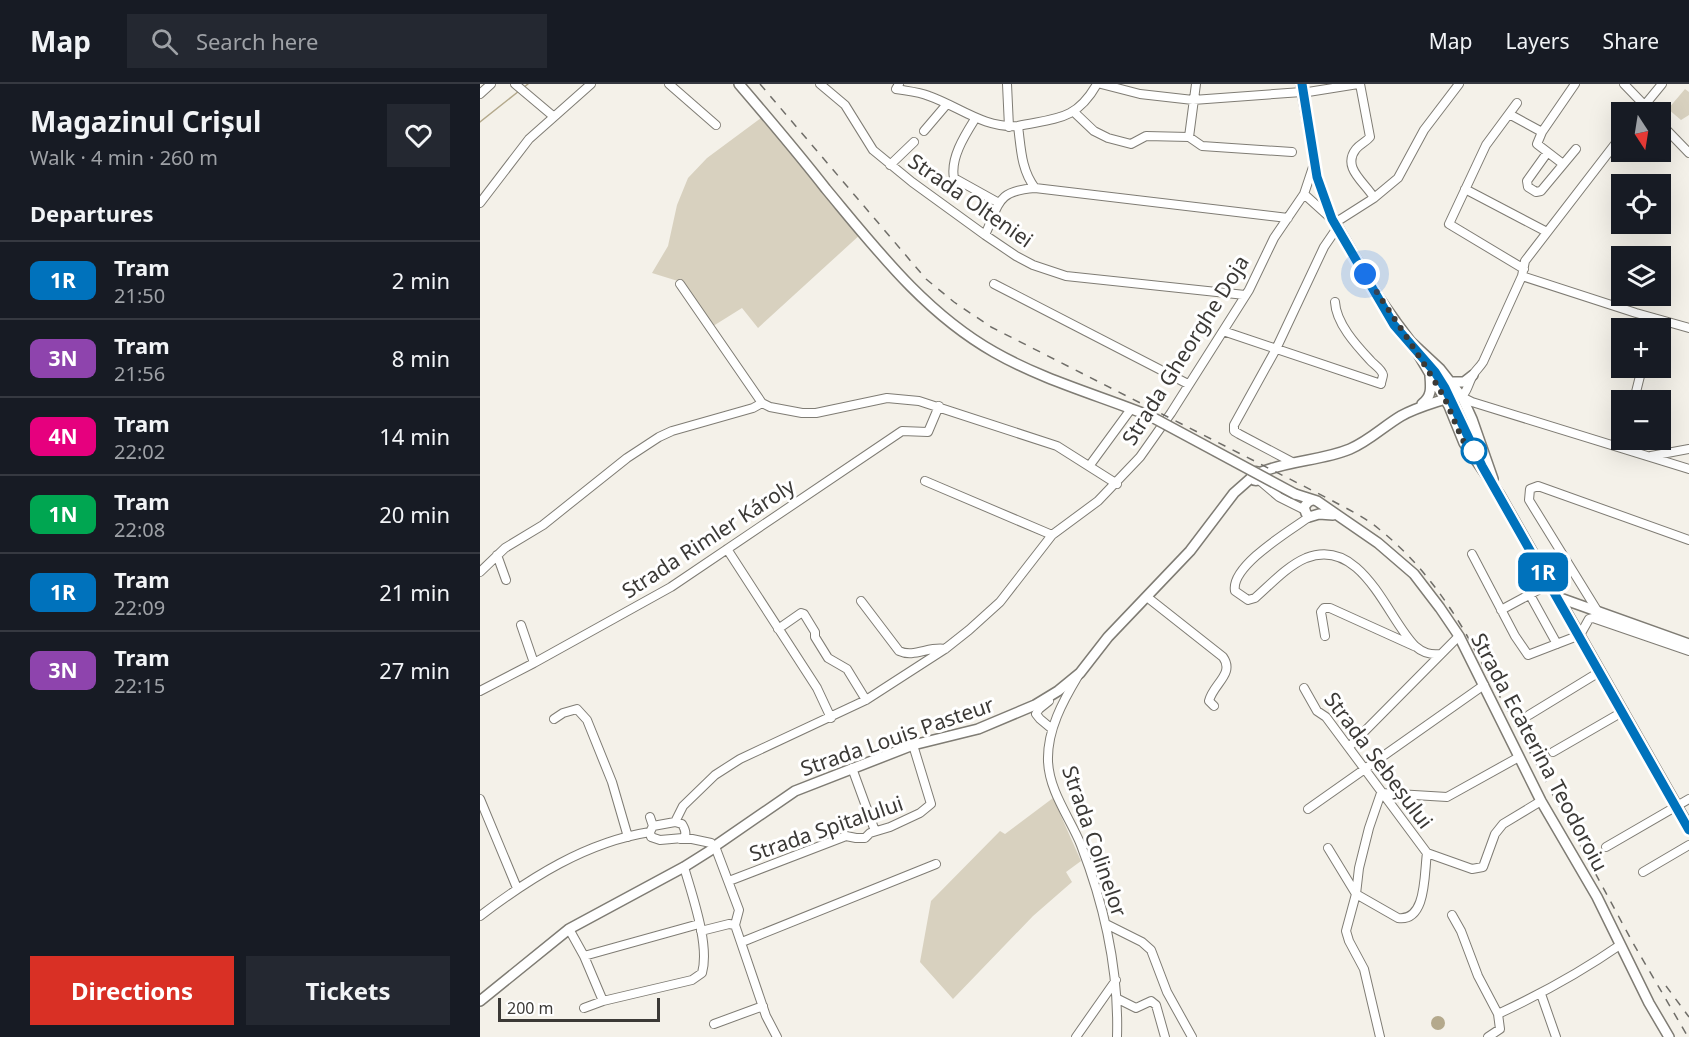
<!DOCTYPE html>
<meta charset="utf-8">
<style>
:root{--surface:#171b24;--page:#242831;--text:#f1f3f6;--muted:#9ea1a6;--line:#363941;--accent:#d93025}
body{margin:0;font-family:"Noto Sans",sans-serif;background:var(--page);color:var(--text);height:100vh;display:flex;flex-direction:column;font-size:22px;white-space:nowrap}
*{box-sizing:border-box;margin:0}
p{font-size:20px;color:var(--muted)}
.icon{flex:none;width:33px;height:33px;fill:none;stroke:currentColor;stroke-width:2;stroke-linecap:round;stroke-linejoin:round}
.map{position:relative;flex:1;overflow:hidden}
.drawer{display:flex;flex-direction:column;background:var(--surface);width:480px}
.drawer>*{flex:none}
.badge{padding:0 12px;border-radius:9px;font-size:21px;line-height:39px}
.needle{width:39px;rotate:168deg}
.buttons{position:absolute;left:1131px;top:18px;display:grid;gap:12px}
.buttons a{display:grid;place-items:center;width:60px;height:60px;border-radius:0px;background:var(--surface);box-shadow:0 6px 24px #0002;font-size:30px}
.scale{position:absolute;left:18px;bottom:15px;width:162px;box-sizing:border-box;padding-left:6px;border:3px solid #3b3936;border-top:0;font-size:16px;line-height:21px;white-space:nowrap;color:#3b3936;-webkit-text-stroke:4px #fff;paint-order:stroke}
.you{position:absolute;width:30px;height:30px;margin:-15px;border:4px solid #fff;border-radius:50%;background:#1a73e8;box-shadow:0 0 0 9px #1a73e833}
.map>.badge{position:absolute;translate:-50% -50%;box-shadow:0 0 0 3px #fff}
h2{padding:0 30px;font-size:22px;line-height:54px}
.round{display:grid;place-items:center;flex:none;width:63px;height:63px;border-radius:0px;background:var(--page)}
.overview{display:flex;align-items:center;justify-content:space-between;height:102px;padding:0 30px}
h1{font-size:28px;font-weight:700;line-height:45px}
.cta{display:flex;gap:12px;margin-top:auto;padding:12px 30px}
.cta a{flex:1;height:69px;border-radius:0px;background:var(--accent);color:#fff;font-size:24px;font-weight:700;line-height:69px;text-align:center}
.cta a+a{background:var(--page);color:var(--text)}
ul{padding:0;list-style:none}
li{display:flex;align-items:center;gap:18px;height:78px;padding:0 30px;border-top:2px solid var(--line)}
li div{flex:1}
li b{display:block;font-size:22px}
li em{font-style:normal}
li .badge{min-width:66px;font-weight:700;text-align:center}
header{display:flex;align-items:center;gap:36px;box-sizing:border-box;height:84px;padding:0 30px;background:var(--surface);border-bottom:2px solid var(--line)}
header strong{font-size:28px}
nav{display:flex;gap:33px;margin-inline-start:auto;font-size:21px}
.search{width:420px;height:54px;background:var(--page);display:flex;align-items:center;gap:15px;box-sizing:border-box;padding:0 21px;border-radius:0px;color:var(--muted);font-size:22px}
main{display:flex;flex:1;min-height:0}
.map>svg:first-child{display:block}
</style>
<header>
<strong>Map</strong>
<div class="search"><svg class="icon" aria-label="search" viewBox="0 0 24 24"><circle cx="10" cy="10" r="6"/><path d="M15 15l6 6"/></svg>Search here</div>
<nav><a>Map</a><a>Layers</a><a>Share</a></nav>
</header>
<main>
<section class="drawer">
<div class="overview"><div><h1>Magazinul Crișul</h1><p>Walk · 4 min · 260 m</p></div><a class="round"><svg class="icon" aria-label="heart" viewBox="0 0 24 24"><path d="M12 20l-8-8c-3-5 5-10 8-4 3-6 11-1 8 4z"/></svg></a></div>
<h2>Departures</h2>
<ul>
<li><span class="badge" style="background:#0072bc;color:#fff">1R</span><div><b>Tram</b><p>21:50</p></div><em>2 min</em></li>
<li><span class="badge" style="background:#8e44ad;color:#fff">3N</span><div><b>Tram</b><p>21:56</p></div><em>8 min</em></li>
<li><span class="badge" style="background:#e6007e;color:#fff">4N</span><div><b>Tram</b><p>22:02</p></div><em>14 min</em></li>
<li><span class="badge" style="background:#00a651;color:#fff">1N</span><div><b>Tram</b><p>22:08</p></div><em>20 min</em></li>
<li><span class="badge" style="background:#0072bc;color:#fff">1R</span><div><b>Tram</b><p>22:09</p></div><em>21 min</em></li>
<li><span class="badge" style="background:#8e44ad;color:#fff">3N</span><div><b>Tram</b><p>22:15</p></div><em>27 min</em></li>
</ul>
<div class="cta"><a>Directions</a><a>Tickets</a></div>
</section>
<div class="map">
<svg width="1209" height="953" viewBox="0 0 1209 953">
<rect width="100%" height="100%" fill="#f4f1e9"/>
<path fill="#d8d1bf" d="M1205,5L1209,8V31L1201,36L1188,25Z
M285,31L382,149L278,244L262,224L230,244L201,198L172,189L188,162L197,121L208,94L227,74Z
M573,714L601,777L586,788L592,798L553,832L473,915L440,878L451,817L520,747L525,750Z"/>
<path fill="#b4a98c" d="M951 939a7 7 0 1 1 14 0a7 7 0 1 1-14 0Z"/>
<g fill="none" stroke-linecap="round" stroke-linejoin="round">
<path stroke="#b4a98c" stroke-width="1.5" d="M43,4L48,0
M0,38L39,7"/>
<defs>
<path id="minor" d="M35,0L73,32
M189,0L236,41
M340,0L365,21L393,66L432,98L505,151L536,172L553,181L586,192L765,211
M419,0L416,5C427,7 439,8 449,12C480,23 503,44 538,42C576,34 596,37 617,0
M527,0L529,43
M621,0L660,10L713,16L822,8
M880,0L890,53C886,58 880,60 876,65C861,84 886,99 894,114
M1144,0L1171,28
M828,8L878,0
M0,10L11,0
M1037,19L1006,61L969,140L1044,185
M594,28L614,47L628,54L651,60L666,52L709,53L722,62L812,68
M1159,28L1182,0
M1029,30L1062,48
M495,35C485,51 470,74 474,94L519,119
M1180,39L1209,69
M538,42C541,64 541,86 555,104
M444,47L467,20
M709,53L716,0
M1067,69L1047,97L1048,103L1056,108L1061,107L1096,65
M834,80L824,110L855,138L861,135L894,114L918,94L944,46L979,0
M1083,80L1057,60L1062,48L1095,0
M410,81L434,58
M985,105L1067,148
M0,119L49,55L111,0
M505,151C520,119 516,107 555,104L808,134
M1042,192L1156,229L1209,244
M200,200L282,319L290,323L322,329H336L407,314L439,317L577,362L637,400
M514,200L708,300
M1171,244L1173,234
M743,247L901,300C901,298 903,293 903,291C902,285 893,280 890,276C876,261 856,239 855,218
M982,313L992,318L1209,385
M965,315C990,312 983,310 993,291C995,287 1000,283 1003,278L1042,192L1045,177L1142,51
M1154,316L1162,284
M1171,372L1209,365
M812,378L759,350L754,347V341L796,265L844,163L857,144L856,140
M610,381L651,325
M779,396L799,413L825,426
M445,397L572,451
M829,433C811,446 750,482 755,507L768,516L775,514C790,501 807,482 826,474C882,452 907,534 935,562C943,569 950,571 960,570
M247,465L337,604L351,634
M992,470L1035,552L1048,571L1100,551L1109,535L1113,534L1209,567
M17,471L26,496
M0,488L25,464L63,441L147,374L179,353L192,347L273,324L282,319
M1050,511L1077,560
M667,513L743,573C755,590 733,600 729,617L734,622
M381,517L419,567C434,574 449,562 465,565
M1021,526L1071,499
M1123,536L1049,416L1050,405L1058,402L1209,456
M41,541L54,579
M298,545L321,529L324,530L335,548V553L348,574L367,585L386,616
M845,552L841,528L844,524H850L934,562
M598,592C583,617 567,646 568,677C569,707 590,734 601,761C625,823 639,887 637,953
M824,604L837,627L846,633L947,769
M0,607L54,579L191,503L422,347L448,348L459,322
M569,617L559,625L556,630L560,635L572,645
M1049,631L1121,587
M74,635L83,629L97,625L107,636L132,698L148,753
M869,663L979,552
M1073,668L1144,627
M372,684L395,747
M0,715L37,804
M828,725L1004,601
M170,733L173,742
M195,738L203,722L235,691L260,675L386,616L465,565L489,546L520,518L572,451L618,417L660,373L691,329L769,206L794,154L824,110
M195,738L202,740C205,745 207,751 203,754L180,756L171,753L170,748L173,742Z
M200,755H212L231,759
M1126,763L1209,715
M848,764L876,810L918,834C947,838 944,789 947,769L992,785L1003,783L1015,750L1023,740L1061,717
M236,765L259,826L255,841
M1163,788L1209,761
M249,797L366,752L376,754H385L390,749L410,743L440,729L451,720L433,661
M972,831L981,847L998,892L1018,930
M0,832C50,794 106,758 170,748
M626,840L662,858L671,866L687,908L712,953
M89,845L104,872L123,917
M221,847L249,840L255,841L286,932L297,953
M262,858L456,780
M104,872L219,840
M1061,910L1076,953
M638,915L656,924L671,917L676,921L685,953
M104,924L123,917L212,896L222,889C230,861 212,811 204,783
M234,940L283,922
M596,953L636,896
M900,953L884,885L869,857L866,847L876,810L879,784L889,744L901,709L967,713L1039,673
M1008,953L1020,945L1018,930C1061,910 1101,888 1140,861"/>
<path id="major" d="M259,0C289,35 318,69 346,105C396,165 445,229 514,268C563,296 618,311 670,332
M821,0L837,92L849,128L899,214L916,238L931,258L960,285L982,313L992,335L1013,395
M931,258L969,322L984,359L1020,411L1209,743
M971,298H984L993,291
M942,320C952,312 951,304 950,292
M771.5 392a4.5 4.5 0 1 1 9 0a4.5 4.5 0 1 1-9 0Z
M779,389C809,376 841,377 870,365C889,357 904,342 921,332C935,324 950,320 965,315
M815,410L837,417L898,459L934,490L960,524L979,552L1061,717L1117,813L1169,919L1189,953
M832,416L828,418L824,423L826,429L829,433L839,430L853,431
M1080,514L1209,560
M238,760L315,707L433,661L498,645L555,621L578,607L600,589L628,553L710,467L754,409L771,394
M0,917L89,845L204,783L231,766"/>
</defs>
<use href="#minor" stroke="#7f7c74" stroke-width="10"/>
<use href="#major" stroke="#7f7c74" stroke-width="12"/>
<use href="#minor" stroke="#fff" stroke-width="8"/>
<use href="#major" stroke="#fff" stroke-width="9"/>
<path stroke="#6f6d68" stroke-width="1.5" d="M822,0L837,93L852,135L914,241L955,288L965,304L994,367L1209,746"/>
<path stroke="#6f6d68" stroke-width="1.5" stroke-dasharray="8 8" stroke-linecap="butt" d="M280,0L446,195L474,218L511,243L851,416C867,425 885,433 899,445C934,473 962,509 985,548L1153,859L1208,953
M1186,902L1209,933"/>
<defs>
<path id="major-bridge" d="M670,332L815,410"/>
</defs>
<use href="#major-bridge" stroke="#7f7c74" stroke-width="12" stroke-linecap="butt"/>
<use href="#major-bridge" stroke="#fff" stroke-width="9"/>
</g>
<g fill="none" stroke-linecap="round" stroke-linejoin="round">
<defs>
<path id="line" d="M822,0L837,93L852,135L914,241L955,288L965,304L1002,382L1209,746"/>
</defs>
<use href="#line" stroke="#fff" stroke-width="14"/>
<use href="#line" stroke="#0072bc" stroke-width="9"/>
<path stroke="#3b3936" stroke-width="6" stroke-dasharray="0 10.8" d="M885,190C910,229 937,267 961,308C972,327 977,348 989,367H994"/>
</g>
<circle fill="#fff" stroke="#0072bc" stroke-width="3" cx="994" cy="367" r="12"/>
<g text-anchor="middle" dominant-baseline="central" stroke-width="6" stroke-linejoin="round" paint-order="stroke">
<g font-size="21" fill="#3b3936" stroke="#fff">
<text transform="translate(491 116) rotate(35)">Strada Olteniei</text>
<text transform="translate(705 266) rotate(-58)">Strada Gheorghe Doja</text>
<text transform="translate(228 454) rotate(-33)">Strada Rimler Károly</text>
<text transform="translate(417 652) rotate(-19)">Strada Louis Pasteur</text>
<text transform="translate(1060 668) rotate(62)">Strada Ecaterina Teodoroiu</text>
<text transform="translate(899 676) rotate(53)">Strada Sebeșului</text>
<text transform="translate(346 744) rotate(-19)">Strada Spitalului</text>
<text transform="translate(615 757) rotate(71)">Strada Colinelor</text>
</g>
</g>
</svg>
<div class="buttons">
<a><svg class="needle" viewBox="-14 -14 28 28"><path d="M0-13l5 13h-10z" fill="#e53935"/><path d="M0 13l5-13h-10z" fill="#9ea1a6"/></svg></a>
<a><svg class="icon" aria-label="locate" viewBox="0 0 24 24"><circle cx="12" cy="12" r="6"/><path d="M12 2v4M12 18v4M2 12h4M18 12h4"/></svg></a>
<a><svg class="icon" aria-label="layers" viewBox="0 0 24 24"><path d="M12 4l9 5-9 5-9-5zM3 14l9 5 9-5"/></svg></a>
<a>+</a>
<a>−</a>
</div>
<div class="scale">200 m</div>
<div class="you" style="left:885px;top:190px"></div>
<b class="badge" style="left:1063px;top:488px;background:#0072bc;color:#fff">1R</b>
</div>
</main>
